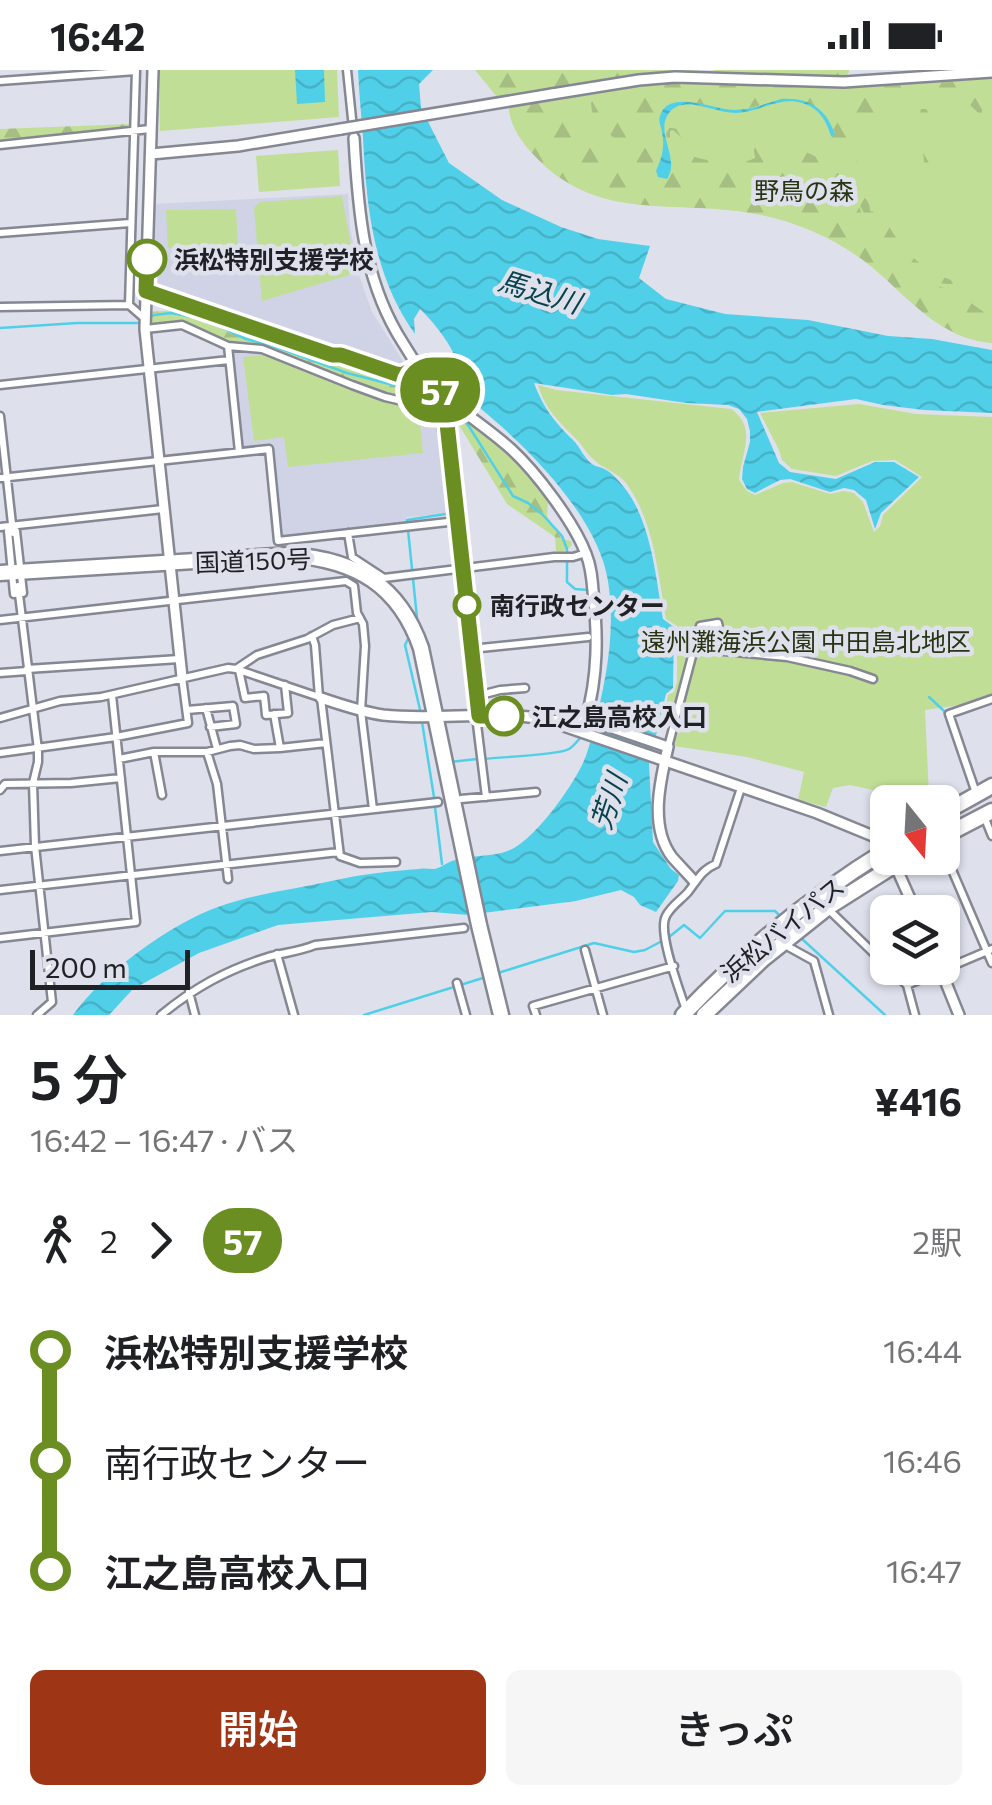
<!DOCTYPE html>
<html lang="ja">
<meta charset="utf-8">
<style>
:root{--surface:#fff;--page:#f6f6f6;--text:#202124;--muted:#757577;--accent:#9e3616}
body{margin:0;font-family:Commissioner,"Noto Sans JP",sans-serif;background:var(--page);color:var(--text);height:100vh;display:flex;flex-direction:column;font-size:38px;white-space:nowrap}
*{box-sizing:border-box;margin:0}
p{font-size:32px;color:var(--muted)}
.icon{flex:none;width:55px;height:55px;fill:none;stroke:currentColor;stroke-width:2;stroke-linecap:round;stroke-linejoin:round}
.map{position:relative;height:945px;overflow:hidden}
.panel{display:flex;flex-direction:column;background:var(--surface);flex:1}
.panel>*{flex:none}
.badge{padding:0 20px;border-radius:32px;font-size:35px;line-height:65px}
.needle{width:65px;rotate:162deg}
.tools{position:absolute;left:870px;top:715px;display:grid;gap:20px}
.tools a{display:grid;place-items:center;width:90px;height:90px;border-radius:15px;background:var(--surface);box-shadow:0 2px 8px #0004;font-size:50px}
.scale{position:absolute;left:30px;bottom:25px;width:160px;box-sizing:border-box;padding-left:10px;border:5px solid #202126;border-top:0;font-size:28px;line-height:35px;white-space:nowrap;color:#202126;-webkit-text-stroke:8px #dee0ec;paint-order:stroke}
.map>.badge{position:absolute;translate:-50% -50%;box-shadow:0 0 0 5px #fff}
.legs{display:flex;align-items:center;gap:15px;height:110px;padding:0 30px;font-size:32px}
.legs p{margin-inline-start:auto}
.headline{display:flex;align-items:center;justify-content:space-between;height:170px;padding:0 30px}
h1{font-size:55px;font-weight:600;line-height:75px}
.action{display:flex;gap:20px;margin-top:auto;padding:20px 30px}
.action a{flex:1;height:115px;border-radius:15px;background:var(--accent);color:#fff;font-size:40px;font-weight:600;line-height:115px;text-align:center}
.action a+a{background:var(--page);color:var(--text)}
ul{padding:0 30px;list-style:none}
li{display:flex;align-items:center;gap:35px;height:110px;font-size:38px}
li i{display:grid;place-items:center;width:15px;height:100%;margin:0 12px;background:currentColor}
li i::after{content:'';width:25px;height:25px;margin:-12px;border:8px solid;border-radius:50%;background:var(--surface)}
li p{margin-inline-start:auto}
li:first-child i{background:linear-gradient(#0000 50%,currentColor 0)}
li:last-child i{background:linear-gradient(currentColor 50%,#0000 0)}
.status{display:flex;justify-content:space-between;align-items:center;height:70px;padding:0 50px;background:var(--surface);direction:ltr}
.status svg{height:28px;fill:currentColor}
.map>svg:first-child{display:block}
</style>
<div class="status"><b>16:42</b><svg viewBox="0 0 49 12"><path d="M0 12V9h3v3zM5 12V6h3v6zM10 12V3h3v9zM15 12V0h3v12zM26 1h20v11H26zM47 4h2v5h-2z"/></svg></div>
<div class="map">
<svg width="992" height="945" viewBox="0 0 992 945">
<defs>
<pattern id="forest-firs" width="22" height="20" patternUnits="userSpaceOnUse" patternTransform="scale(2.5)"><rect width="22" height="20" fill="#c1de96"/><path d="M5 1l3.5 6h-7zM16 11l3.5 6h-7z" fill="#a6be81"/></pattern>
<pattern id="water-waves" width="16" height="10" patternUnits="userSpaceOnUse" patternTransform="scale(2.5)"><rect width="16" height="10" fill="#50d0e8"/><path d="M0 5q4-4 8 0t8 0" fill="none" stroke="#46b2c7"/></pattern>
</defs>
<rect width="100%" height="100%" fill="#dee0ec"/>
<path fill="#cfd3e5" d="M348,124L350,157L359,205L372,242L408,299L402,303L151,219L154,134Z
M231,280L263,282L322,307L383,328L437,343L448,441L445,444L406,447V452L281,466L273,377L241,379Z"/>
<path fill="#c1de96" d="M159,0H337L339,47L160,61Z
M992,8V273C940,269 909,228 872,197C840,171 801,153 762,145C677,127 598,156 532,83C520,70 509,53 509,36L512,35L664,12L711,11L856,18Z
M338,80L340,116L259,122L256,86Z
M342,126L356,203L262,231L254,138L260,132Z
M236,139L238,177L168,178L166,140Z
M265,285L419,341L423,383L288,397L284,367L254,371L243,287Z
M538,315L556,320L731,339C758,357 741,384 739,410L747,421L755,425L783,413L792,412L830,424L843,421L854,423L863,432L874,462L880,456L883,445L922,407L895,390L872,391L836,406L792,399L782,390L779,380L760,343L859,334L916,344L992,347V625L960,635L925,640L929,725L914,729L850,715L833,718L826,737L798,730L804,702L747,687L674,676V662L662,657L668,625L674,622L677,612V556L666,549C658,504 654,451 626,413C618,403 604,399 594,390C588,385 584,378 579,372C561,353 546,342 538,315Z"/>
<path fill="url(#forest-firs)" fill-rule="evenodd" d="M475,0H703L639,4L497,27Z
M712,0H849V2L844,8L719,3Z
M979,10L982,14V47C965,28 948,18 923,14Z
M687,11L856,18L914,14C902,27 884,41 873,58C842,105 852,143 889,181C898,190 907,200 918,207C931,215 947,217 960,225C971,232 980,241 992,246V273C940,269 909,228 872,197C840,171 801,153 762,145C677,127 598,156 532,83C520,70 509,53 509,36L512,35L569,26L574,30L585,48L615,73L618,87L626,90L636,83V75L630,69L617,70L593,51L591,33L595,27L640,14ZM781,29C809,28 824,38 835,64L828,70L821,52L816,49L820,58L816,67L826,81L824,85L817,87L806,82L777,83L766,65L755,63L752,66L755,88C734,99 696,88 674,81L670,67V61L673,60L682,68L686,63L684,60L665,57L672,97L657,96C666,82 664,69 660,53L679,31C693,31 704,37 718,39C740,42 760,36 781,29Z
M921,39H926L930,45L937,99L934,105L930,106L925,100L919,47Z
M130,54V58L63,67L0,71V59Z
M863,127L869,130L870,141L883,144C898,177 917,197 951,210L953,214C915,217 873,164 859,133Z
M186,239L217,250L225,261L239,266L251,260L340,293H355L401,309L425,313L440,325L438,336L386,323L263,276L231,274L184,252L153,255L149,252L151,242Z
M451,334C487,364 520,394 548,431L547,446L562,469L571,471L572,475C567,480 563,483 556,481L555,467L507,434L448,337Z"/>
<path fill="url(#water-waves)" d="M295,0H324L325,32L297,34Z
M358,0H433L419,14L421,38L449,93L502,130L561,157L598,169L650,176L639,208L666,229L725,244L808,250L888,266L932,269L992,280V343L924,340L883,335L856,329L757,342L779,393L790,402L836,409L875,392H894L919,407L881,443L875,459L866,430L854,420L844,418L830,422L790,409L780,410L755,423L747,419L742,409L743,397L750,372V361L747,349L739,339L728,335L686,333L626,324L612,325L534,313C544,339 554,351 573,370C580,377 584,388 592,394C596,397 602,397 606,400C612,403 619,411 623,416C651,449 656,508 663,549L674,557L673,618L666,624L649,694L653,772L671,799L679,805L678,811L656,842L640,835L634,827L621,820L576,831L468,845L432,842L278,855L199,883L133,919L109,945H73C102,904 170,854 218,837C256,823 297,819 336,810C362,804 392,801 419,799C424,798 429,799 434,799C441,798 447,792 455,790C474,784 495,788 514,778C537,765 569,721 581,697C587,686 590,673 593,661C606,612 616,562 608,511C597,441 515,364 461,323C470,297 438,256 420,239L414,249L415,264C377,211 368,150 364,86C363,57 359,29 358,0Z
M781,29C809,27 827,39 835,65L831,66C826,50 819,38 802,33C779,26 758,43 735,43C715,43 683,24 669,43C654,62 681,89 667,109L658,107L656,101C662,87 665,77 662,62C661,56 658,52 660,46C668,18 714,40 734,40C750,40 765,34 781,29Z"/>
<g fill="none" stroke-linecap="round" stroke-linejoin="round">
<path stroke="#50d0e8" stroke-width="2.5" d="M147,249L154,245L171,243L193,247L221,257L246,269L273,276L347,303L436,326L441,333
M0,258L77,253H140
M449,343L461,348L468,355L513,426L528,433L542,444L562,466L567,479V512L575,519L588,520
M415,553L417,548L407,450L446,444L449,440L440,362
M410,565L405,575L421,644
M929,627L944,641L971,719
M422,652L434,727
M485,689C500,687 560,685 569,679C574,676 577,671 581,667
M450,692L477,689
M435,737L442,794
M669,867L684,855L700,868L725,841H775L782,848
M801,868L885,945
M498,903L594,873L634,882L645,880L662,871
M364,945L486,907"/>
<path stroke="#b8bac4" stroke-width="6" stroke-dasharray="6 3" stroke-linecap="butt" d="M13,463L17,502"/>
<defs>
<path id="street" d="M347,0L354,68
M0,11L136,1
M0,75L150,59
M0,163L130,153
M146,221L333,285H341L396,304L401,305L418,296
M129,235L136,0
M0,237L129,235L145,249
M145,259L182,255L228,276L239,382
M228,276L262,279L352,315L385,327L440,340L442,360L448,362
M0,315L229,290
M0,346L13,463
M0,408L269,379L278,471L457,451
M0,457L163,439
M11,457L8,461L14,524
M16,461L23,523
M348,463L352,487L384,508L554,487H573L586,483
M18,516L38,680V692L33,713L35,776L52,932L37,945
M0,550L346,511L354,516L357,543L363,554L365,576L361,641L373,739
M312,566L315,575L319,627
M471,579L588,567
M27,599L179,589
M236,599L257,585L307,569L333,555L360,548
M239,600L245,628L264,626L266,645L288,643L285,615
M0,603L27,601
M477,626L500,620L525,618
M206,638L217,679
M187,640L233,636L236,654L210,657
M274,644L280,678
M476,646L486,727
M0,648L60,631L101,627L228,598L236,599L319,627L321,628L340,786L360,793L396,792
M549,649H586
M668,677L700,556L718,553L724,581L787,587L850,601L873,609
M154,682L162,725
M207,682L217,714L228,809
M0,683L116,667L188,653L182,607
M119,689L154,682H207L230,676L240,675L254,679L280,678L326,673
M0,720L5,714L71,713L121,708
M976,723L949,644L992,629
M461,729L536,722
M984,746L992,766
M943,779L992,893
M0,781L438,732
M0,820L339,782
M827,838L888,897
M0,868L136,852L112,625
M785,875L814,891L829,945
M585,880L603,945
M277,884L294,945
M888,898L907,915L915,945
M457,913L466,945
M907,915L992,879
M189,922L195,945
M686,940C680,921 657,862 666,846C671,836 681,830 688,822C697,811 701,800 716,794L741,718
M161,945C194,918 226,900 268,887C283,883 301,881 315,875L464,858
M536,945L533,936L674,896"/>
<path id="secondary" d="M153,0L145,259L182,607
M552,24L639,10L675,7L844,12L992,2
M354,68C358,140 363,211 403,273C414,292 429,312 446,327C466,345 490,360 511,379C536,402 574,452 586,484C591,496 592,508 593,521C598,565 598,606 586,649L668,677C660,711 649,757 672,787C679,795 687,803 694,811
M151,84L238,76L341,59
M444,325L479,645
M321,628C342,635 362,642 383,645C436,651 490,640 543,649L817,743L873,766L888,778
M892,788L916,842
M940,898L959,945"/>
<path id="highway" d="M0,503L291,485C356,490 399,515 421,578L479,855L501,945
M942,744L992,716
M942,767L992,741
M683,945C743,882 813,825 888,779
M704,945L763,889L827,838L906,788"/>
</defs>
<use href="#street" stroke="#858892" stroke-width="11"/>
<use href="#secondary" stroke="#858892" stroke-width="14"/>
<use href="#highway" stroke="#858892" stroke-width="19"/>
<use href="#street" stroke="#fff" stroke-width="6"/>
<use href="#secondary" stroke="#fff" stroke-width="9"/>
<use href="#highway" stroke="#fff" stroke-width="14"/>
<defs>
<path id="secondary-bridge" d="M341,59L552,24"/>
</defs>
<use href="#secondary-bridge" stroke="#858892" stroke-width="14" stroke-linecap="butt"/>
<use href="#secondary-bridge" stroke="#fff" stroke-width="9"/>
</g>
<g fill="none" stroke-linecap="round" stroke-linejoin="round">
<defs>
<path id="line-1" d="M147,189L146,221L332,285H341L396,304L402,305L419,296L444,326L479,646H504"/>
</defs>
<use href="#line-1" stroke="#fff" stroke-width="22"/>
<use href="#line-1" stroke="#6b8e23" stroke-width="15"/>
</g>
<g fill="#fff" stroke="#6b8e23" stroke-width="5">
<circle cx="147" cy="189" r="18"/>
<circle cx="467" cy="535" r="12"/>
<circle cx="504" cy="646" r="18"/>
</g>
<g text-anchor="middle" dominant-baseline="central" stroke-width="9" stroke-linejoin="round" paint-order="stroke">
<g font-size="25" fill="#293512" stroke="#dee0ec">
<text x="804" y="120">野鳥の森</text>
<text x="806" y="571">遠州灘海浜公園 中田島北地区</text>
</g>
<g font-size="25" font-weight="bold" fill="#202126" stroke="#dee0ec" text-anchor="start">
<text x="174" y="189">浜松特別支援学校</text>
<text x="490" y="535">南行政センター</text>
<text x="532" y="646">江之島高校入口</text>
</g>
<g font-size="25" fill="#202126" stroke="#dee0ec">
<text transform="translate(253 490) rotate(-2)">国道150号</text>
<text transform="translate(782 859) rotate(-39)">浜松バイパス</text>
</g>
<g font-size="28" font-style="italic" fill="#07434d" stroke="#dee0ec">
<text transform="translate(540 221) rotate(17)">馬込川</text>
<text transform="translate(608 731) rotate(-72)">芳川</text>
</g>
</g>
</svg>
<div class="tools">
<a><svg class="needle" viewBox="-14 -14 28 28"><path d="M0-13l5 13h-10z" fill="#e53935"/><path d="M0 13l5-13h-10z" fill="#757577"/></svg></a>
<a><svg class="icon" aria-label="layers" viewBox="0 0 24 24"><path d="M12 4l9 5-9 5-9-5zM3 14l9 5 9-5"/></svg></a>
</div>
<div class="scale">200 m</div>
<b class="badge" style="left:440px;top:320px;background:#6b8e23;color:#fff">57</b>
</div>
<section class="panel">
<div class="headline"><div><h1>5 分</h1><p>16:42 – 16:47 · バス</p></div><b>¥416</b></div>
<div class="legs"><svg class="icon" aria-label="walk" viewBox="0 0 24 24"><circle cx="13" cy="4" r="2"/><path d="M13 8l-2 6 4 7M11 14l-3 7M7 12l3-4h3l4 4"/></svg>2<svg class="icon" aria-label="forward" viewBox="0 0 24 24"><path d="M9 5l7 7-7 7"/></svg><b class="badge" style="background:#6b8e23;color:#fff">57</b><p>2駅</p></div>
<ul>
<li><i style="color:#6b8e23"></i><b>浜松特別支援学校</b><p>16:44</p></li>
<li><i style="color:#6b8e23"></i><span>南行政センター</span><p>16:46</p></li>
<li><i style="color:#6b8e23"></i><b>江之島高校入口</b><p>16:47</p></li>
</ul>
<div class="action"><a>開始</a><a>きっぷ</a></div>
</section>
